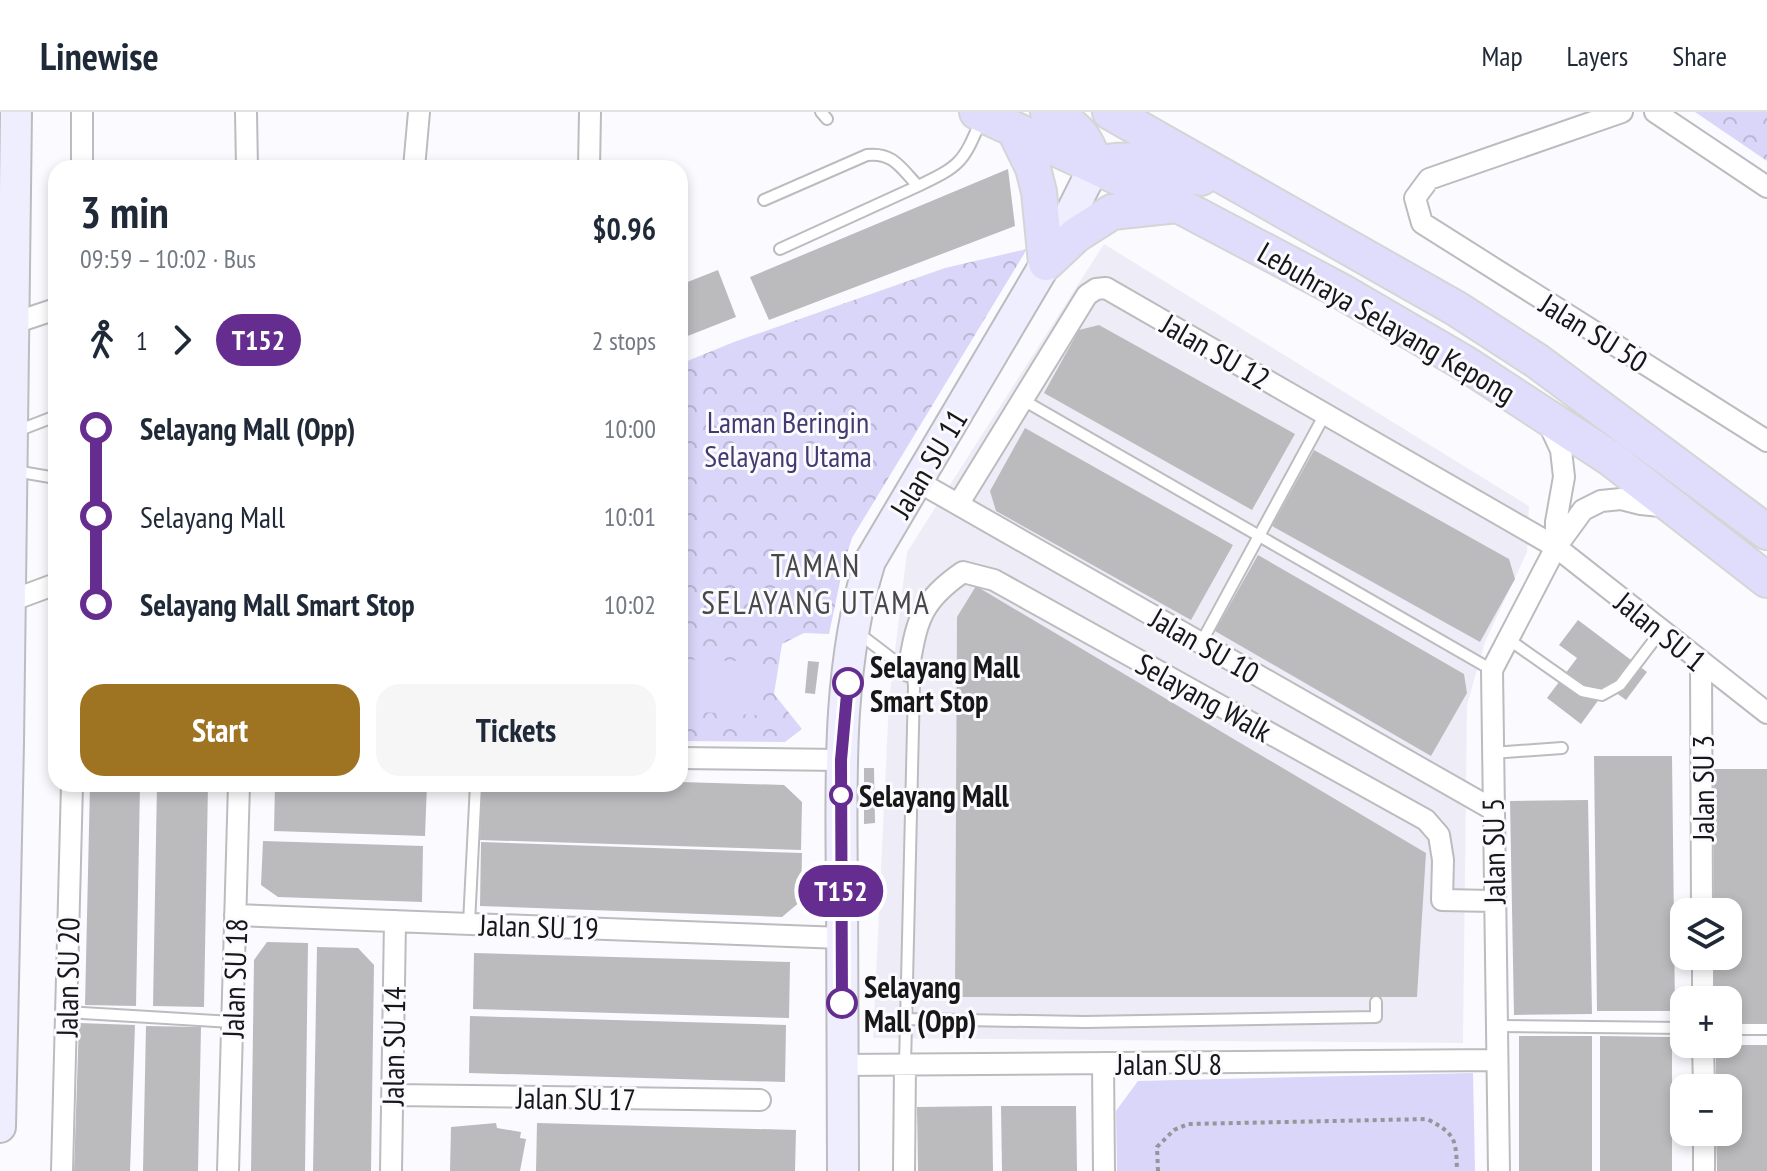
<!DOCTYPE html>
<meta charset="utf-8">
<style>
:root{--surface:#fff;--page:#f6f6f7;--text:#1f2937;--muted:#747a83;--line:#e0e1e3;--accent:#9e7423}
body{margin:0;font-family:"PT Sans Narrow",sans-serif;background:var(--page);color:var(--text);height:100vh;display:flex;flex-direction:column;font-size:30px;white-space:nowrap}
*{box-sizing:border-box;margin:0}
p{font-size:26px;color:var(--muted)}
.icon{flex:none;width:44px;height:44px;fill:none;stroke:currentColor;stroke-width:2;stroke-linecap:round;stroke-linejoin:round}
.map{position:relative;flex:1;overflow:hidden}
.side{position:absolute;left:48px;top:48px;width:640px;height:632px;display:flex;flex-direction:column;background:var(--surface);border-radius:24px;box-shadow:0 4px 12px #0003}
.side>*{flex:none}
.badge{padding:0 16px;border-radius:26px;font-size:28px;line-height:52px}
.fabs{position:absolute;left:1670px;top:786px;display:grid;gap:16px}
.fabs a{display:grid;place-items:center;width:72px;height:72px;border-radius:16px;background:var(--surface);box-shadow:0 4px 12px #0003;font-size:40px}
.map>.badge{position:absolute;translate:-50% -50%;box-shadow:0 0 0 4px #fff}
.legs{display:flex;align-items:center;gap:12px;height:88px;padding:0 32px;font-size:26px}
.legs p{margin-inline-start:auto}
.summary{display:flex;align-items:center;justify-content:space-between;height:136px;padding:0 32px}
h1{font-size:44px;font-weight:700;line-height:60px}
.action{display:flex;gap:16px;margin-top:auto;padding:16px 32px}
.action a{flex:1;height:92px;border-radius:24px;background:var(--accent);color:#fff;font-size:32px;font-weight:700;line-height:92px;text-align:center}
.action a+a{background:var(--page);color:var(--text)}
ul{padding:0 32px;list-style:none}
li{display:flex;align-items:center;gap:28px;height:88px;font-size:30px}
li i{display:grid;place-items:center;width:12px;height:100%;margin:0 10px;background:currentColor}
li i::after{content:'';width:20px;height:20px;margin:-10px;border:6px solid;border-radius:50%;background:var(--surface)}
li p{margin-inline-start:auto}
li:first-child i{background:linear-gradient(#0000 50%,currentColor 0)}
li:last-child i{background:linear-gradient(currentColor 50%,#0000 0)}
header{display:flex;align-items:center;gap:48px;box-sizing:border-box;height:112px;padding:0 40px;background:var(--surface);border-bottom:2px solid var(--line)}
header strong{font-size:38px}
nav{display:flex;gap:44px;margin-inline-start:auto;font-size:28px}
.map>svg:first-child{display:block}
</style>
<header>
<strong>Linewise</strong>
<nav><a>Map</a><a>Layers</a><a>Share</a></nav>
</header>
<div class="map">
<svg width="1767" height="1059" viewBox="0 0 1767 1059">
<defs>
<pattern id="forest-crowns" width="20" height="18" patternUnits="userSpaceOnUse" patternTransform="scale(2)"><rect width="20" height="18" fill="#d9d6f9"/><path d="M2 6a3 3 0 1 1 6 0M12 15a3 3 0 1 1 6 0" fill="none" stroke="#bab7d5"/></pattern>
</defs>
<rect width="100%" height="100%" fill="#fbfafe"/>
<path fill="#eeedf7" d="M1104,132L1529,394L1527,440L1485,530L1467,593L1463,931L873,926L889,588L907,440Z"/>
<path fill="url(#forest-crowns)" d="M1695,0H1767V49Z
M1027,137L852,426L844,451L829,522L804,521L782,532L774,582L802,617L785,630L680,629V252L734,230L945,156Z"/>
<path fill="#d9d6f9" d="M680,547L759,550L757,603L680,599Z
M1473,961L1475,1059H1117L1116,999L1138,969Z"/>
<path fill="#bbbbbe" d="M1008,57L1015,114L769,208L750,165Z
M718,158L736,205L680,227V173Z
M1099,213L1295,322L1252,398L1044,281L1079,218Z
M1025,316L1233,433L1191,508L996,399L990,379Z
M1314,338L1509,447L1515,467L1480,530L1272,414Z
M1258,443L1464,562L1467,581L1431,644L1215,519Z
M976,474L1426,741L1417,885H955L957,505Z
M1578,508L1647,560L1626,588L1608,575L1581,612L1547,586L1577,546L1559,533Z
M808,549L819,550L815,582L805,581Z
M1594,644H1672L1675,899H1597Z
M864,656H874L875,711L864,712Z
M1713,657H1767V912H1728V888H1715V844H1728V800H1714Z
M680,670L784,673L802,690L801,738L480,728L481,672H680Z
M90,672H140L136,894L85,893Z
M157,672H208L204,895L153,894Z
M275,672H427L425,724L274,719Z
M1588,688L1592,902L1514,903L1510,689Z
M263,729L423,734L422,790L278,785L261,773Z
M481,730L802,741L801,789L782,805L480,794Z
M267,830L308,831L305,1059H251L254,848Z
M317,835L358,836L374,853L371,1059H313Z
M474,841L790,850L789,906L473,897Z
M470,904L786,913L785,970L469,961Z
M79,911L135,913L130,1059H74Z
M146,914L201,915L198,1059H143Z
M1519,924H1592V1059H1519Z
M1600,924L1672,925V1059H1600Z
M1716,933H1767V1059H1717L1716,1020H1728V976H1716Z
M992,994L993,1059H918L917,995Z
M1001,994H1076L1077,1059H1002Z
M496,1011L497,1016L521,1020L520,1026L526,1027L520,1059H450L451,1015Z
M537,1011L796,1018L795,1059H536Z"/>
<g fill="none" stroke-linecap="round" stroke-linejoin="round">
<defs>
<path id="lane" d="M821,0L827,7
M764,88L867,43C893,40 901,56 918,74C960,54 963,51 981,8
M780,137L918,74
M1023,288L1492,558
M17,319L56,304
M15,359L56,366
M857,520L908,559L913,565L914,574L905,953
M1508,527L1582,579L1602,583L1620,573L1661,519
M1201,531L1325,302
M1492,641L1562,636
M469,811L476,672
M66,900L232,910
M906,907L1085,910L1376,905V890
M1496,914L1684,916
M1728,917H1767"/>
<path id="street" d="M82,0V56
M246,0L247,56
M1622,0L1429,67L1415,86L1422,111L1767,329
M1655,0L1767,75
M414,56L419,0
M589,56L590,0
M14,211L56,197
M1548,310L1561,338L1564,365L1556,410V435
M917,369L1492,697
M959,391L1087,183L1096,177L1106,176L1556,435L1767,601
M10,489L56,472
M1701,551L1702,800
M908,559C917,510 919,490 963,460L994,468L1426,708L1439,723L1443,748L1442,788L1494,789
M680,646L841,648
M235,803L842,826
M1703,844V888
M1703,932L1704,976
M1103,951L1104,1059
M842,953L1497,948
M393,983L760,988
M1704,1020V1059
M62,1059L72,672
M228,1059L239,672
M391,1059L395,809
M904,1059L905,953
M1499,1059L1492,558L1556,435L1583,398L1601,389L1621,387L1641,392L1670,395"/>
<path id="secondary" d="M0,1015L8,631L16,0
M843,1059C842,966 842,873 842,780C841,670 837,555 870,449L1046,151L1095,53"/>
<path id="primary" d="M977,0L1178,93L1339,178L1466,252L1610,346L1767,468
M1048,0C1077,16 1084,20 1095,53
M1110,0L1457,197L1537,249L1767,420
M1015,19L1033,56L1039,80L1046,151
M1095,53C1136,41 1162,55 1201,66
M1046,151L1076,123L1112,100L1177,93"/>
</defs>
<use href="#lane" stroke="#bcbcbf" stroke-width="14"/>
<use href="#street" stroke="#bcbcbf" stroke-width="24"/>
<use href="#secondary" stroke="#bcbcbf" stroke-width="34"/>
<use href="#primary" stroke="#d5d5d5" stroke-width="38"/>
<path stroke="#969699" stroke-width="4" stroke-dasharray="4 4" stroke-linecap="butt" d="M1158,1059L1157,1035L1174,1018L1188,1012L1427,1007C1456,1022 1456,1027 1457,1059"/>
<use href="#lane" stroke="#fff" stroke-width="10"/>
<use href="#street" stroke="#fff" stroke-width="20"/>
<use href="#secondary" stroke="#efeefe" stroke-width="30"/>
<use href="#primary" stroke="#e0ddfc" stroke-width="34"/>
</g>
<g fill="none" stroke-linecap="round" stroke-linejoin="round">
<defs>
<path id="line-1" d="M842,891L841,648L848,571"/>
</defs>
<use href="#line-1" stroke="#fff" stroke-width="18"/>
<use href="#line-1" stroke="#662d91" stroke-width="12"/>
</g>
<g fill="#fff" stroke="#662d91" stroke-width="4">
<circle cx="848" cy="571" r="14"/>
<circle cx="841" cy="683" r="10"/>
<circle cx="842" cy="891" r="14"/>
</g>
<g text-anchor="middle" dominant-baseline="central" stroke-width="6" stroke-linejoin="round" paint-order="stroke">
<g font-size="30" fill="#171718" stroke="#fbfafe">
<text transform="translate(1387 210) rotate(30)">Lebuhraya Selayang Kepong</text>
<text transform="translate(1594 220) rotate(32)">Jalan SU 50</text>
<text transform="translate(1216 239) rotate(30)">Jalan SU 12</text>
<text transform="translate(928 351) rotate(-59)">Jalan SU 11</text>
<text transform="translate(1661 519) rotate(39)">Jalan SU 1</text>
<text transform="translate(1205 533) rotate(30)">Jalan SU 10</text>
<text transform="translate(1204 585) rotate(29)">Selayang Walk</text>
<text transform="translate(1702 676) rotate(-90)">Jalan SU 3</text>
<text transform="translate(1493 739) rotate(-91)">Jalan SU 5</text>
<text transform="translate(539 814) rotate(2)">Jalan SU 19</text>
<text transform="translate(67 865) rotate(-89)">Jalan SU 20</text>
<text transform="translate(234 866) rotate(-88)">Jalan SU 18</text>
<text transform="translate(393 934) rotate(-89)">Jalan SU 14</text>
<text x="1169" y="951">Jalan SU 8</text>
<text transform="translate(576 986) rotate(1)">Jalan SU 17</text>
</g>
<g font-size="30" fill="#433a6f" stroke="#fbfafe">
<text x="788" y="309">Laman Beringin<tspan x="788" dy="34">Selayang Utama</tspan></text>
</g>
<g font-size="30" font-weight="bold" fill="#171718" stroke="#fbfafe" text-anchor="start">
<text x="870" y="554">Selayang Mall<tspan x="870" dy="34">Smart Stop</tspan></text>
<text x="859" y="683">Selayang Mall</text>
<text x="864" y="874">Selayang<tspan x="864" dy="34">Mall (Opp)</tspan></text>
</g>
<g font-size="32" letter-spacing="2" fill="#48484a" stroke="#fbfafe">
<text x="816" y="453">TAMAN<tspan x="816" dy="37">SELAYANG UTAMA</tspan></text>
</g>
</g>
</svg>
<div class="fabs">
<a><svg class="icon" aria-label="layers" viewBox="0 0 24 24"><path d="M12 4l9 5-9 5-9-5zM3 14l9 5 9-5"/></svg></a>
<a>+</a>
<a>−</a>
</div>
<b class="badge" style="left:841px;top:779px;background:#662d91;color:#fff">T152</b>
<section class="side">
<div class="summary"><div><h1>3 min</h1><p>09:59 – 10:02 · Bus</p></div><b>$0.96</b></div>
<div class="legs"><svg class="icon" aria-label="walk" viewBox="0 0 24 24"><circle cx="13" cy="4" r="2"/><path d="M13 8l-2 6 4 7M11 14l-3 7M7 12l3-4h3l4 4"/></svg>1<svg class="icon" aria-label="forward" viewBox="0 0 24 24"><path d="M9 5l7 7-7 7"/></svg><b class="badge" style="background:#662d91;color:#fff">T152</b><p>2 stops</p></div>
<ul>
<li><i style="color:#662d91"></i><b>Selayang Mall (Opp)</b><p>10:00</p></li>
<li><i style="color:#662d91"></i><span>Selayang Mall</span><p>10:01</p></li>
<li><i style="color:#662d91"></i><b>Selayang Mall Smart Stop</b><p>10:02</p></li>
</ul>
<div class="action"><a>Start</a><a>Tickets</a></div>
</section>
</div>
